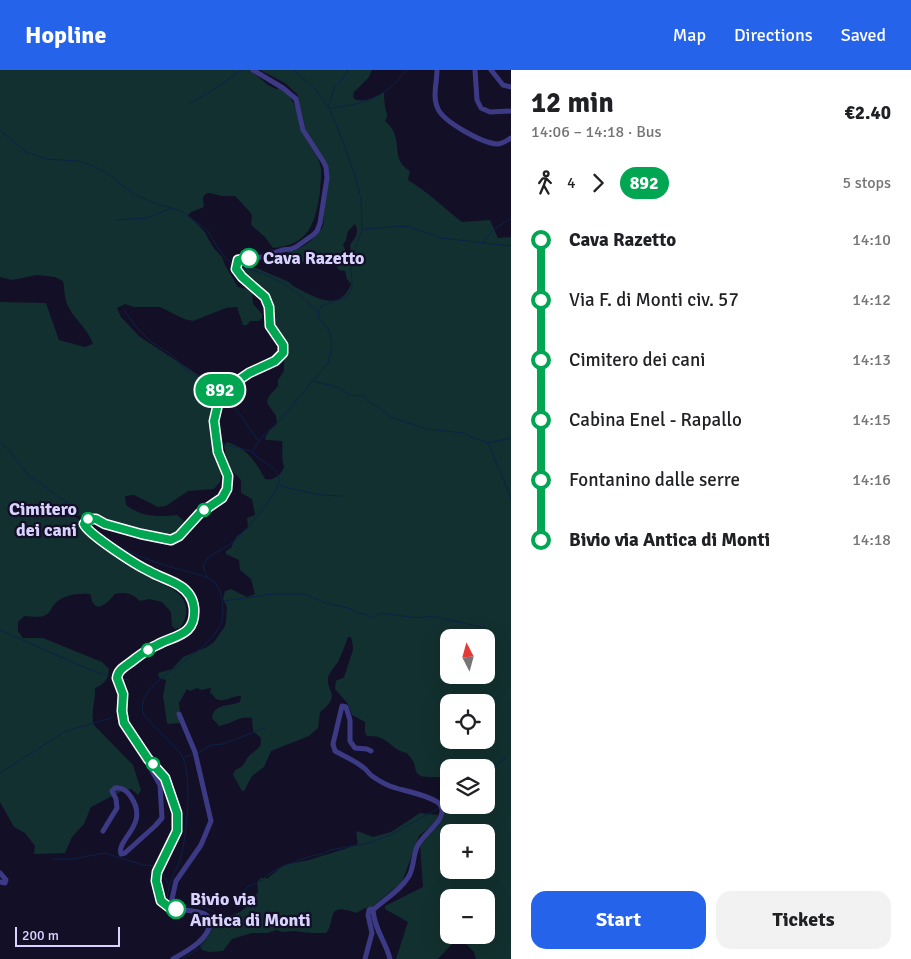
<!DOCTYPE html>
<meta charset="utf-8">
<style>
:root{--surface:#fff;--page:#f2f2f2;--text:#202124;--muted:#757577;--accent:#2563eb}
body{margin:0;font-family:Signika,sans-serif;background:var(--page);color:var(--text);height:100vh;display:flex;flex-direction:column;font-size:19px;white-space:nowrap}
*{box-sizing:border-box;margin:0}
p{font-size:16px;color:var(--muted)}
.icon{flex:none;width:28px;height:28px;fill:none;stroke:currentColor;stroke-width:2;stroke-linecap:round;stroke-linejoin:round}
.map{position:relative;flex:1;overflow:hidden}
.panel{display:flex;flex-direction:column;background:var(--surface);width:400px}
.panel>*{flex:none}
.badge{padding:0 10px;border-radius:16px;font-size:18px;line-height:32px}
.needle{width:32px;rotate:354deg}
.fabs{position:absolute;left:440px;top:559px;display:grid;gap:10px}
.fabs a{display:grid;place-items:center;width:55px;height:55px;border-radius:10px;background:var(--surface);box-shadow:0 5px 20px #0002;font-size:25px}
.scale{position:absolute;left:15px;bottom:12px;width:105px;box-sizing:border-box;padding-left:5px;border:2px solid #d9d4ff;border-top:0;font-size:14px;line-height:18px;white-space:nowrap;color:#d9d4ff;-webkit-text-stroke:4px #130f26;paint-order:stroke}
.map>.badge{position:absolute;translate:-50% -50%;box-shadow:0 0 0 2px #fff}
.legs{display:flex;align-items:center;gap:8px;height:55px;padding:0 20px;font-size:16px}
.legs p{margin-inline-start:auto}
.headline{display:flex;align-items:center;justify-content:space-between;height:85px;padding:0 20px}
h1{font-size:28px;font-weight:700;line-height:38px}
.action{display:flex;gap:10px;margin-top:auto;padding:10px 20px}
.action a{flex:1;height:58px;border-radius:15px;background:var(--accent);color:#fff;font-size:20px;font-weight:700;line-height:58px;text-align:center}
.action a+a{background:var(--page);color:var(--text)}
ul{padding:0 20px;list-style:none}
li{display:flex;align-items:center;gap:18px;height:60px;font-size:19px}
li i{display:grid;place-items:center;width:8px;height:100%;margin:0 6px;background:currentColor}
li i::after{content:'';width:12px;height:12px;margin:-6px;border:4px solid;border-radius:50%;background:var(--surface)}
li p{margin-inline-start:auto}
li:first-child i{background:linear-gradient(#0000 50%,currentColor 0)}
li:last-child i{background:linear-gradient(currentColor 50%,#0000 0)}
header{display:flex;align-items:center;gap:30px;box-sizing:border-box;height:70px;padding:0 25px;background:var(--accent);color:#fff}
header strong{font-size:24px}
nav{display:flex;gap:28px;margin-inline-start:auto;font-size:18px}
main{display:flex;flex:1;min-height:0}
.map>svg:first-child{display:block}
</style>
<header>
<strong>Hopline</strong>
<nav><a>Map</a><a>Directions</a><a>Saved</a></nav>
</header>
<main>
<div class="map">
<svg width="511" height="889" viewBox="0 0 511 889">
<rect width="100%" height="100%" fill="#130f26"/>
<path fill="#12302f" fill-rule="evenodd" d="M0,0H250L268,15L276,19L280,18C299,33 295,41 302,61C307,74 320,85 321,99C322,107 320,115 320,122C315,154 309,175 273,178L265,167L251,155L252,146L250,142L235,126H222L209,123L205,124L203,128L204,137L191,142L188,145L204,161L213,177L222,187L225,195L238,217L252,220L253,234L262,244V248L259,251H250L247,255H243L237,237L226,238L193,251L184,249L160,237H134L125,234L117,238L121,247L140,267L214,315L216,324L210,350L212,368L221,404L220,412L214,419L188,421L166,436L158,437L134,425L125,426L126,435C141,447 158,447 177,445L184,451L179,459L172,464H154L120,455L96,445L73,446L79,449C83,468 135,499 152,509C161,514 172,517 179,524C189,535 188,547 180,558L175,559L172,556L171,542L162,532L149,529L140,531C131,523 126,522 115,524C111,529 99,543 93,533C91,530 92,527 90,524C78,523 61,525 54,535C50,540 50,544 43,546C38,548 30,546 24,546L18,552V561L23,568H43L102,592L109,599C108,609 105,614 95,618C96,631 90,642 94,655L133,695L141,720L138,725L131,719L122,721L91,737L84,754L72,767L65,783L34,784L35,776L25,763L14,757L0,732V232L46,233L59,270L85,277L93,274C88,259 76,251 69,238C64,229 65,221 63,211L55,207L37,205L12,210L0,207Z
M260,0H372L369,7L354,22L353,27L356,30C366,32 375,27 384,22C384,26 384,30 385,35C385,43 390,44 385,51C406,68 388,88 410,101L408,110C428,122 444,138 462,152L490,150L498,168L511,167V889H476L474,882L463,871H455L438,889H396L408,852L385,839V836L423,817L420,774L439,755L446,729L449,726V735H486V698H449V708C440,705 423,710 418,704C415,701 415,696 414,693C412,689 409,686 407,683C389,679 389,665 367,666L365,662V652L352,645L348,634L335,619L336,611C337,610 343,608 344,607C345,606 352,582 353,580C353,575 352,571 351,567H348C345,575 342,584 338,592C335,596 331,600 329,605C323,620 344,624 320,642L318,658L309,666L271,681L264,697L252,706L244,721H242L233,705L235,700C247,695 243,692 250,685C256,679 262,679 261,668L253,661L252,648C240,645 231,654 219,656L212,648C214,633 228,637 240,632L241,626C234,625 224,633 216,629C214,627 213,624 210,623L211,618L201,620L197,618L190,621L187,619L179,633L181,653L168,654L167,653L163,626L166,610L159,608L158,603L172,599L183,587L207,577L214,572L225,556L226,551L227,537L223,529L225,521L231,519L247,527L255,524L251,509L240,500L239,490L226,484V481L231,478L236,467L248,458L247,448L255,445L252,429L241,423V410L229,398L224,376L227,372C247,378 256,392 265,409C274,411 281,405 284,397C281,389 283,379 282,371L266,370L265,368L269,361L277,354L276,346L267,333C268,324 273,323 278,316V310L284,301V292L288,276L275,254L273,232L269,226L241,201L246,195L259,199L289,212L293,216C312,225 339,245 351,214L347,209L345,201L339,200L335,194L337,192L347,193L351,183L350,175C355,168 360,162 355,154L348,161L346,170L343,175L346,181L345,189L340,188L337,186C331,187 332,190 327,191C315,192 301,192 289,192L288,182C302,180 316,168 323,156L328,103L306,61L297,24L285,13ZM449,568H486V605H449ZM449,632H486V670H449ZM449,762H486V800H449ZM449,828H486V865H449Z
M420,743L438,745L436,752L419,766L402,812L372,837L365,838L356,843C324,831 337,851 326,863H311L294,861L283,862L276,860L268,863H252L232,869L223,881L209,882L202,880L200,876L201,873L217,851L240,842L251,833L258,822L257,812L261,808H268L284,795L309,790L357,775C359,770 355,767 357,761L373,767L391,762Z"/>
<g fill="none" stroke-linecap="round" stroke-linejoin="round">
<path stroke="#0c2248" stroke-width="1" d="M188,33C208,26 224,11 242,0
M328,37L335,16L345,6L348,0
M330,38C365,34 384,29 407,0
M0,60L26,82L47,89L77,91L93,96L107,103L132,123L151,132L181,141L207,160L220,181L226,189L233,194
M115,150L147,148L172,138
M363,159L407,156L441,168L511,176
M484,172L492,161L511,148
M239,196C274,206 291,215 318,242
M124,240L136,257L150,271L172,285L186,300L220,318
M312,311L334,316L353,326L363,325L368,331L387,343L390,347L427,359L464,363L466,365L488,373L511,368
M223,321L258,370
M0,372L9,380L28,405L65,431L84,451
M218,373L251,381
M488,373L511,428
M280,416L320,425L342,426
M86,454C111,477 142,488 174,498C185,501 205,505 213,511C222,519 223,533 223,543C222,585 129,608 144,645C155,659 170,670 181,684C193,702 187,765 181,786C176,803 168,811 167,830L169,832
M207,507L203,496C209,482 222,482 232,473C242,464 283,420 279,408C275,394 259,392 252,382L261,368L280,350L328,293L332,276L331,267L329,260L319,249L318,243L321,236L344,228L349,224L352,217L351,196L353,186L362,159L361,129L356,109L347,83L331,42L318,22L294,0
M224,531L272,524H305L325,533L352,539L357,543L366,544L370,548L381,543L417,548L431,546L486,558
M0,560L83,597L109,606
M120,608L129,610
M198,683L211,675L223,674L265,658
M184,687L194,684
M0,703L66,661L111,648
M486,703L506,688
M443,736L449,732
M53,789H72L105,783L143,795L157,796
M161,800L168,814
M241,824L249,816L261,811L266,806L281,797L311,786L323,784L330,780L370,773L392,764L439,738
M174,835C188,837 203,834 215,843L216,851L201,877L182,889"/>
<path stroke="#3d3a85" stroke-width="5" d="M437,0C437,13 432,27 438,39C444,52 482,73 497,74C502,74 506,71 511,68
M475,0L477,30L481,38L490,42L511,41
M491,0L503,15L511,17
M371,681L367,679L355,678L350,671V650L346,637L342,636L333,674L335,681C344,686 356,691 364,698C367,700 369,704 372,706C379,711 388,716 396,718C405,721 437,727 441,736C448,750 421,765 417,777C413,786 414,797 409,806C401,820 385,829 373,840
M103,761L117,738L116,729L112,721L115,718C122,717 127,721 131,727C150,755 116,769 121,784L125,783L155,756L162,748L160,715L151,699L154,695
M0,803L6,810L5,813L0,812
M170,838L176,811L201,775L211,751L195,682L179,644
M173,889C185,882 209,870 210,853C211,835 173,845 162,832C159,829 159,823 158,818C152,790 179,777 178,751C177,738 171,718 164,708C160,701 154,696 149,690C140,680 130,665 124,652C120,642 124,632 123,622C122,617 119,613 117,608C118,600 124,597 131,592C139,586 147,579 157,575C175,566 196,566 194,538C192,522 179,516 166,509C150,502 89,469 84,454L88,449H96L105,454L162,469L171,470L179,466L200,443L222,428L227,419L228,406L218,382L215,356L219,334L220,320L222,317L233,313L249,303L275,291L283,283C284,271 273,265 270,255C268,246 271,235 265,227C256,216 239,211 235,196L238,190L241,189L262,187L282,180L291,179L296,177L313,165L317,161L320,153L327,108L326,97L323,91L303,60L296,29L283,18L253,0
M365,889L372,863L368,845L369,840L371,839L373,840C374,859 386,872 390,889"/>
</g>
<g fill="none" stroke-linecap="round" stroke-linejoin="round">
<defs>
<path id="line-1" d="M176,839L170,838L161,831L156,811L157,802L177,761V743L165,708L148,689L124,653L122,641L123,624L117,608C118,600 124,597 131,592C139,586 147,579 157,575C175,565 196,566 194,538C193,529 188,521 180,516C171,510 159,507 149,501C136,495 88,464 84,454L88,449H96L105,454L141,464L171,470L179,466L200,443L222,428L227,419L228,406L218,382L214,351L222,317L233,314L249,303L275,291L283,283V275L270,256L269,237L265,227L242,207L236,199L238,190L249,188"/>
</defs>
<use href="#line-1" stroke="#fff" stroke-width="11"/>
<use href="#line-1" stroke="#00a651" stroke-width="8"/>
</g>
<g fill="#fff" stroke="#00a651" stroke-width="2.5">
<circle cx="249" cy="188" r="9"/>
<circle cx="204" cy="440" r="6"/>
<circle cx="88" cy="449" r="6"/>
<circle cx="148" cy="580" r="6"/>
<circle cx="153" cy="694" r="6"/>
<circle cx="176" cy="839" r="9"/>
</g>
<g text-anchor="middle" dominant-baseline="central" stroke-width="4.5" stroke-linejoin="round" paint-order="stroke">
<g font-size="18" font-weight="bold" fill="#d9d4ff" stroke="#130f26" text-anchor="start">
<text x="263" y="188">Cava Razetto</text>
<text x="77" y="439" text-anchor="end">Cimitero<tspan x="77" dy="21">dei cani</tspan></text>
<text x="190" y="829">Bivio via<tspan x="190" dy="21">Antica di Monti</tspan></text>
</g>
</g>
</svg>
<div class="fabs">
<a><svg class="needle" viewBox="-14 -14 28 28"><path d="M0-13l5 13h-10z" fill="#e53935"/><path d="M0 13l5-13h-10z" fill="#757577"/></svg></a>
<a><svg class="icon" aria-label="locate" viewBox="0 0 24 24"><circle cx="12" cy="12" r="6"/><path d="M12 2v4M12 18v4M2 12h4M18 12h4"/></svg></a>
<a><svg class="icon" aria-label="layers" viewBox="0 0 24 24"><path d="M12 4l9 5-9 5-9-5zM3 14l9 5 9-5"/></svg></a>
<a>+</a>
<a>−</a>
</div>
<div class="scale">200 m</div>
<b class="badge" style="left:220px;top:320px;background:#00a651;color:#fff">892</b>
</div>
<section class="panel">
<div class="headline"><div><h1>12 min</h1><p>14:06 – 14:18 · Bus</p></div><b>€2.40</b></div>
<div class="legs"><svg class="icon" aria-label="walk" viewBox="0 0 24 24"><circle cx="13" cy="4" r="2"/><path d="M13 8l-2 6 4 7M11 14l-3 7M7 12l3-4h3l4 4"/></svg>4<svg class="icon" aria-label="forward" viewBox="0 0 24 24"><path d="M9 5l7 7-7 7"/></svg><b class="badge" style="background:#00a651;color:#fff">892</b><p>5 stops</p></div>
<ul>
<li><i style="color:#00a651"></i><b>Cava Razetto</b><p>14:10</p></li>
<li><i style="color:#00a651"></i><span>Via F. di Monti civ. 57</span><p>14:12</p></li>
<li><i style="color:#00a651"></i><span>Cimitero dei cani</span><p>14:13</p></li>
<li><i style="color:#00a651"></i><span>Cabina Enel - Rapallo</span><p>14:15</p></li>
<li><i style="color:#00a651"></i><span>Fontanino dalle serre</span><p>14:16</p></li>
<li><i style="color:#00a651"></i><b>Bivio via Antica di Monti</b><p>14:18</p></li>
</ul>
<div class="action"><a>Start</a><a>Tickets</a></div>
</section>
</main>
